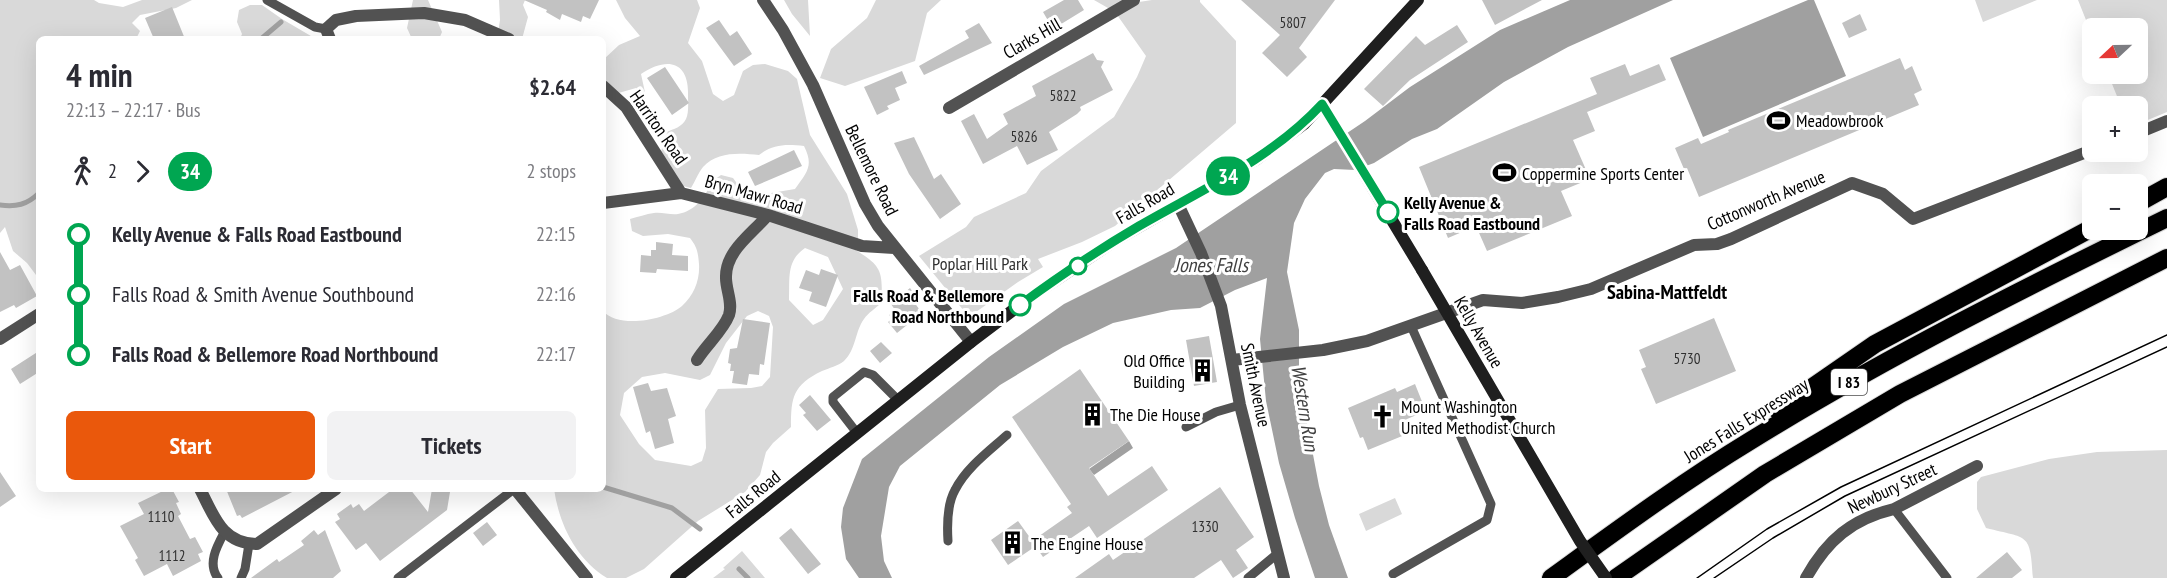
<!DOCTYPE html>
<meta charset="utf-8">
<style>
:root{--surface:#fff;--page:#f2f2f3;--text:#2b2b33;--muted:#7c7c81;--accent:#ea580c}
body{margin:0;font-family:"PT Sans Narrow",sans-serif;background:var(--page);color:var(--text);height:100vh;display:flex;flex-direction:column;font-size:22px;white-space:nowrap}
*{box-sizing:border-box;margin:0}
p{font-size:20px;color:var(--muted)}
.icon{flex:none;width:33px;height:33px;fill:none;stroke:currentColor;stroke-width:2;stroke-linecap:round;stroke-linejoin:round}
.map{position:relative;flex:1;overflow:hidden}
.drawer{position:absolute;left:36px;top:36px;width:570px;height:456px;display:flex;flex-direction:column;background:var(--surface);border-radius:9px;box-shadow:0 6px 24px #0002}
.drawer>*{flex:none}
.badge{padding:0 12px;border-radius:20px;font-size:21px;line-height:39px}
.needle{width:39px;rotate:248deg}
.controls{position:absolute;left:2082px;top:18px;display:grid;gap:12px}
.controls a{display:grid;place-items:center;width:66px;height:66px;border-radius:9px;background:var(--surface);box-shadow:0 6px 24px #0002;font-size:30px}
.map>.badge{position:absolute;translate:-50% -50%;box-shadow:0 0 0 3px #fff}
.legs{display:flex;align-items:center;gap:9px;height:66px;padding:0 30px;font-size:20px}
.legs p{margin-inline-start:auto}
.overview{display:flex;align-items:center;justify-content:space-between;height:102px;padding:0 30px}
h1{font-size:33px;font-weight:700;line-height:45px}
.button{display:flex;gap:12px;margin-top:auto;padding:12px 30px}
.button a{flex:1;height:69px;border-radius:9px;background:var(--accent);color:#fff;font-size:24px;font-weight:700;line-height:69px;text-align:center}
.button a+a{background:var(--page);color:var(--text)}
ul{padding:0 30px;list-style:none}
li{display:flex;align-items:center;gap:21px;height:60px;font-size:22px}
li i{display:grid;place-items:center;width:9px;height:100%;margin:0 8px;background:currentColor}
li i::after{content:'';width:15px;height:15px;margin:-8px;border:4px solid;border-radius:50%;background:var(--surface)}
li p{margin-inline-start:auto}
li:first-child i{background:linear-gradient(#0000 50%,currentColor 0)}
li:last-child i{background:linear-gradient(currentColor 50%,#0000 0)}
.map>svg:first-child{display:block}
</style>
<div class="map">
<svg width="2167" height="578" viewBox="0 0 2167 578">
<rect width="100%" height="100%" fill="#fff"/>
<path fill="#d9d9d9" fill-rule="evenodd" d="M0,0H94L99,3L123,7L142,0H192L176,8L140,15L132,23L140,31L136,39H39V279L27,263L13,251L5,227L0,233Z
M413,0H428L442,32L439,39H412L407,28Z
M499,0H525L523,5L528,17L522,39H497L500,20Z
M616,0H697L700,8L688,43L702,61L713,94L723,101L734,95L743,71L753,65L765,64L788,71L797,79L810,135L847,194L858,230V241L851,247C879,265 884,267 881,303C876,308 868,313 864,319C855,331 856,350 844,361C838,366 829,368 822,371C793,385 791,397 791,427L773,443L766,452L760,475L745,492L698,521L644,569L626,578H607C576,559 559,524 554,489H603V311C618,329 666,320 682,306C694,295 700,280 699,264C698,252 697,247 690,238L668,234L643,236L632,231L630,219C638,217 646,214 654,213C662,212 670,215 678,214C695,211 706,197 711,182L721,175L733,178L747,197L795,189C807,172 814,166 804,146C786,144 773,144 759,155C741,153 717,151 703,167C698,173 695,182 691,188L679,185L660,156L666,132C674,129 682,127 686,119C689,113 688,102 688,95C689,60 666,57 641,74L646,97V106L636,88L615,94L603,77V60L619,45L640,36L625,18ZM805,248L828,257L843,289L823,320L813,325L789,300C790,278 786,261 805,248ZM758,311L769,316L773,327L770,377L762,386L751,388L718,389L705,410L706,448L702,461L691,466L655,460L639,444L620,415L624,393L642,377L665,373L700,380L710,375L726,343L747,316Z
M784,0H808L810,36L792,14Z
M876,0H941L927,13L915,61L845,86L820,78L831,49L867,18Z
M1094,0H1136L1139,2L1152,0H1200V2L1236,41V123L1115,226L1082,242L1038,259L1043,267L1018,282L969,317L919,256L966,227L974,217L1026,193L1041,171L1114,117L1137,77L1146,56L1115,12Z
M1975,0H2037L1983,22Z
M2078,0H2167V112L2138,124V106H2121L2108,74H2138V28H2092V35Z
M250,5H262L282,19L316,39H240L242,34L237,22L239,10Z
M2167,450V578H2033C2030,532 2029,539 1986,528L1977,509V482L1981,477L2049,459L2097,452Z
M1395,498L1402,514L1366,531L1359,514Z
M742,551L765,578H713L725,569L723,568Z"/>
<path fill="#a0a0a0" d="M1570,0H1673L1568,47L1504,82L1437,129L1412,139L1374,163L1355,170L1334,169L1325,173L1305,199L1294,223L1287,272L1299,330V381L1319,486L1329,525L1348,578H1315L1295,518L1279,463L1266,401L1260,339L1267,278L1235,290L1200,308L1171,310L1113,323L1063,347L1000,385L900,466L889,487L881,536L884,561L892,578H859L846,559L841,527L843,508L862,459L989,357L1064,304L1176,248L1365,121L1410,87L1500,30Z
M1808,0H1814L1846,76L1703,137L1670,58Z
M1129,441L1133,448L1094,475L1089,469Z"/>
<g fill="none" stroke-linecap="round" stroke-linejoin="round">
<path stroke="#a0a0a0" stroke-width="5" d="M261,39L281,22
M0,205C16,207 27,205 39,193
M603,487L672,508L700,529
M739,569L748,578"/>
</g>
<path fill="#c2c2c2" d="M524,0H599L590,19L583,16L581,22L562,14L560,20L546,12L547,10Z
M1064,0H1078L1084,10L1053,29L1043,12Z
M1241,0H1335L1299,48L1307,57L1287,77L1262,53L1280,35Z
M1482,0H1542L1495,25Z
M172,7L185,39H154L145,18Z
M1860,14L1867,30L1849,38L1842,23Z
M719,20L730,36L737,31L752,54L734,66L706,28Z
M979,23L992,43L924,75L919,66L969,38L965,31Z
M1457,25L1468,42L1410,80L1383,106L1364,89L1416,36L1425,45Z
M1093,53L1097,60L1104,61L1101,67L1113,90L1080,107L1081,110L1077,114L1049,132L1058,150L1027,165L1017,146L983,164L961,121L974,114L987,139L1008,124L1003,114L1036,96L1032,86Z
M1900,58L1905,70L1912,66L1922,90L1914,94L1919,105L1699,197L1687,168L1684,169L1675,148L1698,138L1701,144L1729,132L1728,130Z
M1625,64L1630,76L1659,64L1666,80L1587,112L1595,131L1573,140L1590,179L1561,191L1572,216L1487,251L1476,226L1448,238L1419,167L1597,94L1590,78Z
M665,67L689,103L672,115L647,78Z
M902,71L907,83L895,88L900,100L887,106L889,109L877,115L864,87Z
M914,137L934,179L941,174L961,204L940,219L909,174L894,143Z
M794,150L802,166L755,186L748,172Z
M656,242L673,244L672,255L688,256V271L657,269L656,273L640,272L641,255L651,256V250H656Z
M0,252L10,270L20,265L37,296L16,308L14,305L0,312Z
M821,269L838,275L826,307L809,301L812,292L799,288L806,270L819,275Z
M910,288L918,299L914,302L922,313L897,333L888,322L892,319L889,315L895,310L891,304Z
M1714,318L1736,371L1656,404L1641,369L1646,367L1639,350Z
M743,319L770,323L764,365L760,364L759,375L749,374L747,385L732,383L734,371H730L731,364L728,363L730,349L737,348Z
M1209,336L1217,382L1194,386L1186,340Z
M881,342L892,353L880,363L870,351Z
M39,351V372L20,384L11,369Z
M1080,369L1129,441L1089,468L1108,496L1152,466L1168,490L1097,538L1089,526L1043,557L1032,541L1072,513L1067,507L1071,504L1012,417Z
M648,383L651,391L667,388L676,416L668,419L674,443L655,449L650,431L646,433L633,387Z
M1415,384L1423,404L1416,407L1419,414L1407,419L1412,432L1368,450L1363,437L1360,438L1348,408L1395,388L1397,392Z
M810,395L831,420L817,431L803,415L806,413L799,405Z
M0,472L16,496L0,507Z
M1220,487L1254,537L1236,550L1248,568L1233,578L1221,560L1194,578H1075L1109,554L1113,560Z
M167,489H172L179,502L176,503L181,514L178,516L190,539L195,537L203,552L198,554L201,561L173,576L167,564L144,576L135,560L138,558L120,526L144,514L138,503Z
M226,489H298L242,518L240,515L237,516Z
M393,489H410L428,512L432,489L450,492L447,510L380,561L366,543L356,550L335,522L340,519L337,514L351,504L353,508L359,504L364,511Z
M1018,521L1036,546L1008,565L991,540Z
M487,522L497,535L483,546L473,533Z
M791,528L821,564L808,574L779,538Z
M314,530L318,535L325,530L341,571L333,578H251L277,559L279,562L304,545L301,541Z
M2007,552L2022,570L2012,578H1976Z"/>
<g fill="none" stroke-linecap="round" stroke-linejoin="round">
<defs>
<path id="highway" d="M2138,203L2167,187
M1778,411L1875,344L2092,228
M1551,578C1616,531 1681,483 1750,441C1884,358 2026,287 2167,218
M1616,578L1765,474L1900,394L2167,258"/>
</defs>
<use href="#highway" stroke="#dbdbdb" stroke-width="20"/>
<path stroke="#525252" stroke-width="9" d="M267,0L315,27L326,29
M1186,427L1216,412L1240,405
M857,433L833,402V397L864,372L873,375L898,400
M1894,509L1947,578
M948,541C947,525 947,504 955,490C966,468 989,451 1007,435
M1393,574L1487,520L1491,504L1411,326
M218,578C207,564 217,546 224,533
M241,578L245,569L249,544
M398,578L514,489
M1248,578L1277,554"/>
<path stroke="#525252" stroke-width="12" d="M763,0L783,30L813,85L865,204L878,226L971,342
M330,39L326,29L336,20L356,16L424,13L465,20L509,39
M603,86L626,107L681,193
M949,108L1134,0
M2138,133L2167,121
M603,203L681,193L768,215L862,246L894,248
M1178,204L1201,253L1221,306L1240,405L1284,578
M0,339L39,314
M697,360C706,345 723,331 729,315C733,303 726,290 726,278C725,251 752,234 768,215
M1232,360L1323,350L1367,341L1483,300L1522,303L1558,297L1591,289L1694,245L1717,244L1731,239L1852,183L1883,194L1913,219L2092,150
M200,489C214,516 222,544 257,544L336,489
M515,489L587,578
M1806,578C1827,540 1852,519 1894,509L1977,466"/>
<path stroke="#1f1f1f" stroke-width="12" d="M1322,104L1422,270
M676,578L971,342L1029,298L1116,240L1257,159L1304,124L1418,0"/>
<use href="#highway" stroke="#000" stroke-width="18"/>
<path stroke="#000" stroke-width="1.5" d="M1697,578L1767,529L1841,487L2167,335
M1714,578L1773,538L1845,496L2167,347"/>
<path stroke="#1f1f1f" stroke-width="12" d="M1422,270L1580,541L1606,578"/>
</g>
<g fill="none" stroke-linecap="round" stroke-linejoin="round">
<defs>
<path id="line-1" d="M1020,305C1058,277 1098,250 1139,226C1203,189 1271,159 1322,104L1388,212"/>
</defs>
<use href="#line-1" stroke="#fff" stroke-width="14"/>
<use href="#line-1" stroke="#00a651" stroke-width="9"/>
</g>
<defs>
<symbol id="stadium-bare" viewBox="-9 -9 18 18"><path d="M0-5a6.5 5 0 1 0 0 10a6.5 5 0 1 0 0-10ZM-3.5-1.8h7v3.6h-7Z" fill="#000" stroke="#fff" stroke-width="2.5" paint-order="stroke"/></symbol>
<symbol id="building-bare" viewBox="-9 -9 18 18"><path d="M-4-6H4V6H1V3H-1V6H-4ZM-2.5-4.3h1.7v1.8h-1.7ZM.8-4.3h1.7v1.8H.8ZM-2.5-1h1.7V.8h-1.7ZM.8-1h1.7V.8H.8Z" fill="#000" stroke="#fff" stroke-width="2.5" paint-order="stroke"/></symbol>
<symbol id="church-bare" viewBox="-9 -9 18 18"><path d="M-1.2-6h2.4v3.5h3.3v2.4h-3.3V6h-2.4V-.1h-3.3v-2.4h3.3Z" fill="#000" stroke="#fff" stroke-width="2.5" paint-order="stroke"/></symbol>
</defs>
<g fill-rule="evenodd">
<use href="#stadium-bare" x="1762" y="104" width="33" height="33"/>
<use href="#stadium-bare" x="1488" y="156" width="33" height="33"/>
<use href="#building-bare" x="1186" y="354" width="33" height="33"/>
<use href="#building-bare" x="1076" y="398" width="33" height="33"/>
<use href="#church-bare" x="1366" y="400" width="33" height="33"/>
<use href="#building-bare" x="996" y="526" width="33" height="33"/>
</g>
<g fill="#fff" stroke="#00a651" stroke-width="3">
<circle cx="1388" cy="212" r="10"/>
<circle cx="1078" cy="266" r="8"/>
<circle cx="1020" cy="305" r="10"/>
</g>
<g text-anchor="middle" dominant-baseline="central" stroke-width="6" stroke-linejoin="round" paint-order="stroke">
<g font-size="15" fill="#303030">
<text x="1293" y="22">5807</text>
<text x="1063" y="95">5822</text>
<text x="1024" y="136">5826</text>
<text x="1687" y="358">5730</text>
<text x="161" y="516">1110</text>
<text x="1205" y="526">1330</text>
<text x="172" y="555">1112</text>
</g>
<rect fill="#fff" stroke="#4c4c4c" stroke-width="1.5" x="1831" y="369" width="36" height="26" rx="4.5"/>
<g font-size="16" font-weight="bold" fill="#000">
<text x="1849" y="382">I 83</text>
</g>
<g font-size="18" fill="#000" stroke="#fff">
<text transform="translate(1032 38) rotate(-30)">Clarks Hill</text>
<text transform="translate(659 127) rotate(55)">Harriton Road</text>
<text transform="translate(872 170) rotate(64)">Bellemore Road</text>
<text transform="translate(754 194) rotate(16)">Bryn Mawr Road</text>
<text transform="translate(1766 200) rotate(-23)">Cottonworth Avenue</text>
<text transform="translate(1145 203) rotate(-30)">Falls Road</text>
<text transform="translate(1479 332) rotate(60)">Kelly Avenue</text>
<text transform="translate(1256 385) rotate(78)">Smith Avenue</text>
<text transform="translate(1746 420) rotate(-32)">Jones Falls Expressway</text>
<text transform="translate(1892 488) rotate(-25)">Newbury Street</text>
<text transform="translate(753 494) rotate(-39)">Falls Road</text>
</g>
<g font-size="18" fill="#000" stroke="#fff" text-anchor="start">
<text x="1796" y="120">Meadowbrook</text>
<text x="1522" y="173">Coppermine Sports Center</text>
<text x="1185" y="360" text-anchor="end">Old Office<tspan x="1185" dy="21">Building</tspan></text>
<text x="1401" y="406">Mount Washington<tspan x="1401" dy="21">United Methodist Church</tspan></text>
<text x="1110" y="414">The Die House</text>
<text x="1031" y="543">The Engine House</text>
</g>
<g font-size="18" font-weight="bold" fill="#000" stroke="#fff" text-anchor="start">
<text x="1404" y="202">Kelly Avenue &amp;<tspan x="1404" dy="21">Falls Road Eastbound</tspan></text>
<text x="1004" y="295" text-anchor="end">Falls Road &amp; Bellemore<tspan x="1004" dy="21">Road Northbound</tspan></text>
</g>
<g font-size="18" fill="#303030" stroke="#fff">
<text x="980" y="263">Poplar Hill Park</text>
</g>
<g font-size="20" font-style="italic" fill="#414141" stroke="#fff">
<text x="1211" y="265">Jones Falls</text>
<text transform="translate(1305 408) rotate(81)">Western Run</text>
</g>
<g font-size="20" font-weight="bold" fill="#000" stroke="#fff">
<text x="1667" y="292">Sabina-Mattfeldt</text>
</g>
</g>
</svg>
<div class="controls">
<a><svg class="needle" viewBox="-14 -14 28 28"><path d="M0-13l5 13h-10z" fill="#e53935"/><path d="M0 13l5-13h-10z" fill="#7c7c81"/></svg></a>
<a>+</a>
<a>−</a>
</div>
<b class="badge" style="left:1228px;top:176px;background:#00a651;color:#fff">34</b>
<section class="drawer">
<div class="overview"><div><h1>4 min</h1><p>22:13 – 22:17 · Bus</p></div><b>$2.64</b></div>
<div class="legs"><svg class="icon" aria-label="walk" viewBox="0 0 24 24"><circle cx="13" cy="4" r="2"/><path d="M13 8l-2 6 4 7M11 14l-3 7M7 12l3-4h3l4 4"/></svg>2<svg class="icon" aria-label="forward" viewBox="0 0 24 24"><path d="M9 5l7 7-7 7"/></svg><b class="badge" style="background:#00a651;color:#fff">34</b><p>2 stops</p></div>
<ul>
<li><i style="color:#00a651"></i><b>Kelly Avenue &amp; Falls Road Eastbound</b><p>22:15</p></li>
<li><i style="color:#00a651"></i><span>Falls Road &amp; Smith Avenue Southbound</span><p>22:16</p></li>
<li><i style="color:#00a651"></i><b>Falls Road &amp; Bellemore Road Northbound</b><p>22:17</p></li>
</ul>
<div class="button"><a>Start</a><a>Tickets</a></div>
</section>
</div>
